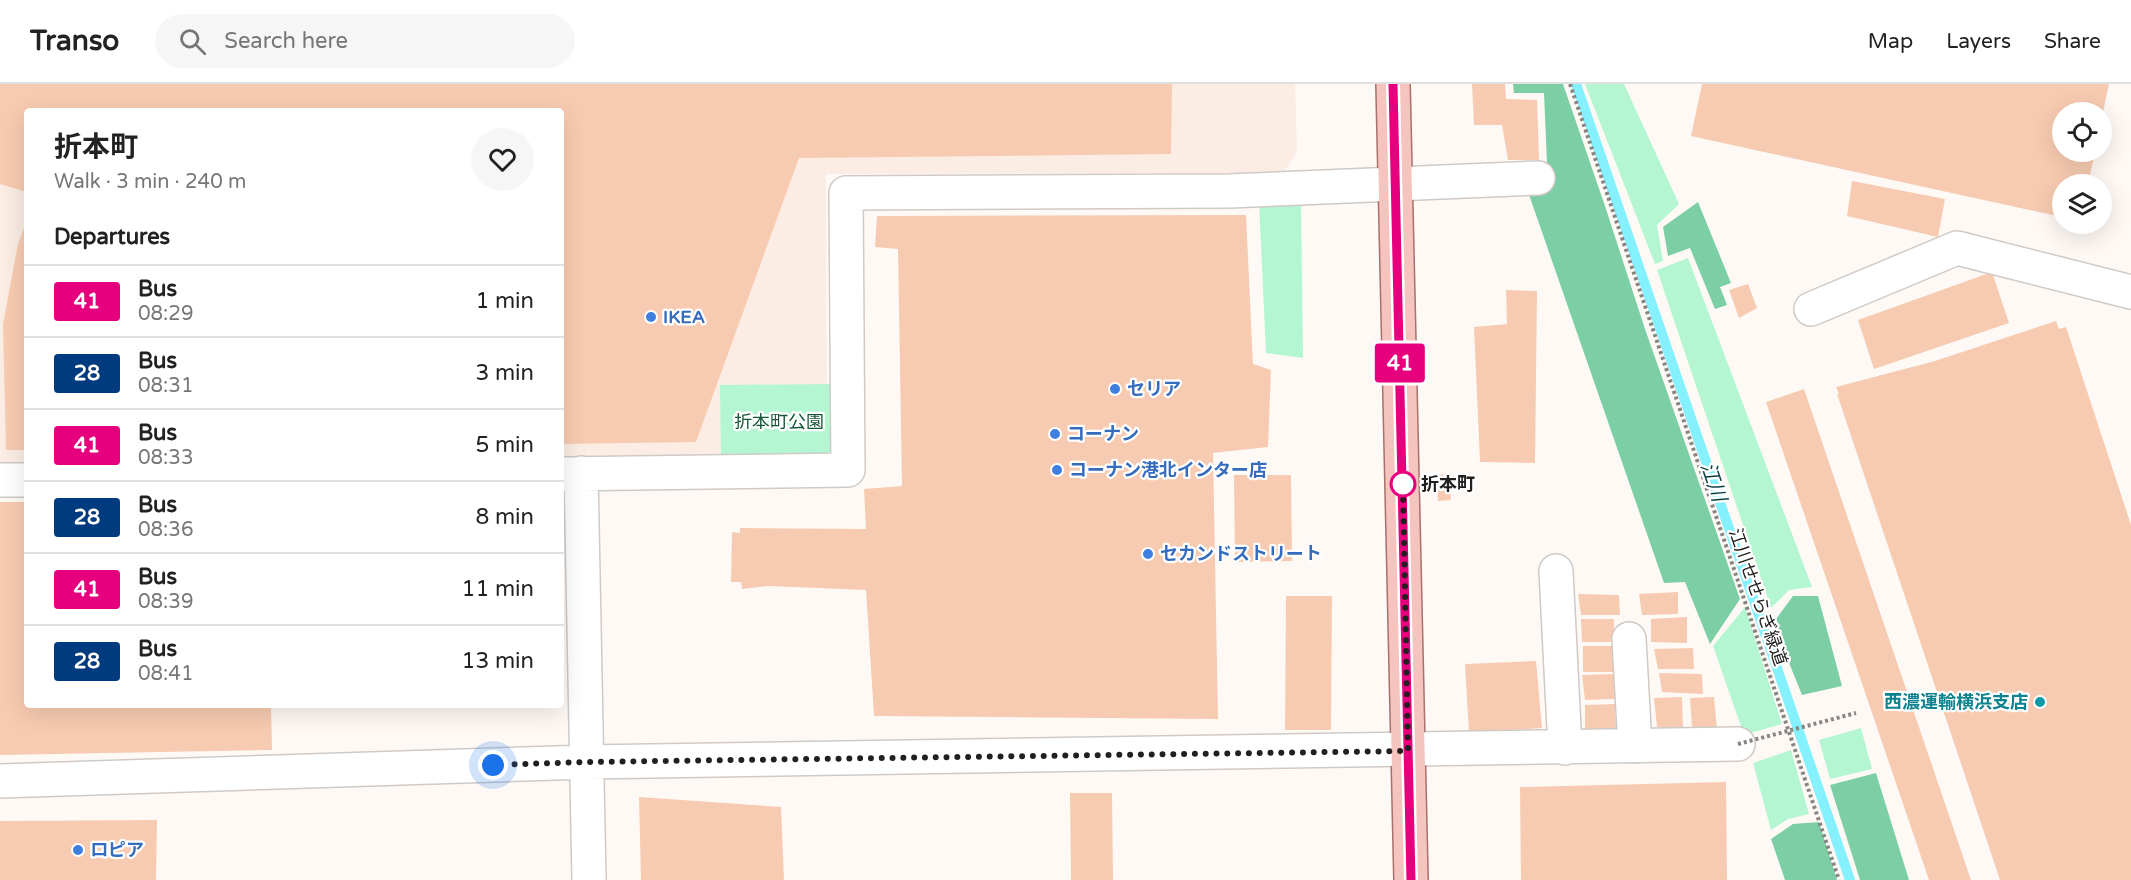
<!DOCTYPE html>
<meta charset="utf-8">
<style>
:root{--surface:#fff;--page:#f6f6f6;--text:#222;--muted:#767676;--line:#e0e0e0}
body{margin:0;font-family:"Varela Round","Noto Sans JP",sans-serif;background:var(--page);color:var(--text);height:100vh;display:flex;flex-direction:column;font-size:22px;white-space:nowrap}
*{box-sizing:border-box;margin:0}
p{font-size:20px;color:var(--muted)}
.icon{flex:none;width:33px;height:33px;fill:none;stroke:currentColor;stroke-width:2;stroke-linecap:round;stroke-linejoin:round}
.map{position:relative;flex:1;overflow:hidden}
.details{position:absolute;left:24px;top:24px;width:540px;height:600px;display:flex;flex-direction:column;background:var(--surface);border-radius:6px;box-shadow:0 6px 24px #0002}
.details>*{flex:none}
.badge{padding:0 12px;border-radius:4px;font-size:21px;line-height:39px}
.buttons{position:absolute;left:2052px;top:18px;display:grid;gap:12px}
.buttons a{display:grid;place-items:center;width:60px;height:60px;border-radius:50%;background:var(--surface);box-shadow:0 6px 24px #0002;font-size:30px}
.you{position:absolute;width:30px;height:30px;margin:-15px;border:4px solid #fff;border-radius:50%;background:#1a73e8;box-shadow:0 0 0 9px #1a73e833}
.map>.badge{position:absolute;translate:-50% -50%;box-shadow:0 0 0 3px #fff}
h2{padding:0 30px;font-size:22px;line-height:54px}
.round{display:grid;place-items:center;flex:none;width:63px;height:63px;border-radius:32px;background:var(--page)}
.headline{display:flex;align-items:center;justify-content:space-between;height:102px;padding:0 30px}
h1{font-size:28px;font-weight:700;line-height:45px}
ul{padding:0;list-style:none}
li{display:flex;align-items:center;gap:18px;height:72px;padding:0 30px;border-top:2px solid var(--line)}
li div{flex:1}
li b{display:block;font-size:22px}
li em{font-style:normal}
li .badge{min-width:66px;font-weight:700;text-align:center}
header{display:flex;align-items:center;gap:36px;box-sizing:border-box;height:84px;padding:0 30px;background:var(--surface);border-bottom:2px solid var(--line)}
header strong{font-size:28px}
nav{display:flex;gap:33px;margin-inline-start:auto;font-size:21px}
.search{width:420px;height:54px;background:var(--page);display:flex;align-items:center;gap:15px;box-sizing:border-box;padding:0 21px;border-radius:33px;color:var(--muted);font-size:22px}
.map>svg:first-child{display:block}
</style>
<header>
<strong>Transo</strong>
<div class="search"><svg class="icon" aria-label="search" viewBox="0 0 24 24"><circle cx="10" cy="10" r="6"/><path d="M15 15l6 6"/></svg>Search here</div>
<nav><a>Map</a><a>Layers</a><a>Share</a></nav>
</header>
<div class="map">
<svg width="2131" height="796" viewBox="0 0 2131 796">
<rect width="100%" height="100%" fill="#fff9f6"/>
<path fill="#fbede4" d="M0,0H1295L1297,68L1283,89L826,90L827,370L561,374V27H27V382L0,383Z"/>
<path fill="#b3f6d1" d="M1585,0H1624L1679,120L1657,141L1663,177L1655,180Z
M1301,114L1303,274L1266,269L1259,118Z
M1688,174L1812,503L1789,506L1771,524L1657,186Z
M837,300L838,375L721,377L720,301Z
M1745,523L1782,640L1744,651L1713,562Z
M1861,644L1872,685L1830,695L1819,656Z
M1791,666L1809,730L1788,735L1771,746L1753,679Z"/>
<path fill="#7ccfa4" d="M1513,0H1563L1605,122L1645,245L1740,515L1710,560L1685,498L1664,499L1527,105L1548,103L1544,9H1514Z
M1698,118L1731,199L1720,203L1727,221L1715,225L1690,164L1668,172L1663,143Z
M1793,512H1818L1842,602L1802,611L1773,539Z
M1876,689L1909,796H1860L1830,701Z
M1819,738L1837,796H1785L1771,755L1793,740Z"/>
<g fill="none" stroke-linecap="round" stroke-linejoin="round">
<path stroke="#85f1fe" stroke-width="10" d="M1576,0L1850,796"/>
</g>
<path fill="#f7cbb1" d="M0,0H1172L1171,70L799,74L696,358L561,360V27H27V108L0,100Z
M1472,0H1505L1506,15L1537,16L1539,76H1508L1502,41H1474Z
M1702,0H2109L2103,28H2062V68H2095L2088,100H2062V133L1691,52Z
M1852,97L1945,115L1938,153L1847,132Z
M1246,131L1253,280L1271,286L1268,363L1213,369L1218,635L874,632L866,506L769,502L742,505L741,498H731L732,448L740,449V444L866,445L864,405L902,402L898,165L875,163L877,132Z
M27,136V366H6L3,240L18,160Z
M1992,188L2009,239L1874,285L1858,236Z
M1748,200L1757,224L1739,234L1729,206Z
M1506,206L1537,207L1535,379L1480,378L1474,243L1507,240Z
M2056,237L2059,245L2066,243L2131,441V796H2000L1837,310H1839L1836,303L1935,277Z
M1804,305L1971,796H1929L1766,318Z
M1448,390L1451,416L1438,417L1436,391Z
M1234,391H1291L1292,477L1235,478Z
M0,418H27V621H271L272,666L0,671Z
M1678,508V530L1642,531L1639,510Z
M1578,510L1619,511L1620,531H1581Z
M1286,512H1332L1331,646H1285Z
M1687,533V559L1651,558V535Z
M1581,535H1614V558H1582Z
M1583,562H1614L1613,588H1583Z
M1693,564L1694,585H1658L1654,565Z
M1536,577L1542,644L1469,649L1465,580Z
M1659,589L1702,590L1703,610L1662,608Z
M1615,590V615L1585,616L1582,591Z
M1682,613L1683,645L1657,643L1654,614Z
M1714,613L1717,646L1692,644L1690,614Z
M1615,620L1616,645L1585,646V621Z
M1726,698L1727,796H1521L1520,703Z
M1070,709H1112L1113,796H1071Z
M639,713L781,723L784,796H641Z
M157,736L156,796H0V737Z"/>
<g fill="none" stroke-linecap="round" stroke-linejoin="round">
<defs>
<path id="minor" d="M1811,225L1957,164L2131,208
M581,389L589,796
M561,390L848,386L846,109L1229,107L1538,94
M0,396H27
M1556,487L1565,664
M1629,555L1635,662
M0,697L587,678L1738,660"/>
<path id="major" d="M1393,0L1411,796"/>
</defs>
<use href="#minor" stroke="#d0cac6" stroke-width="36"/>
<use href="#major" stroke="#a8716b" stroke-width="36"/>
<path stroke="#878481" stroke-width="4" stroke-dasharray="3 3" stroke-linecap="butt" d="M1570,0L1839,796"/>
<use href="#minor" stroke="#fff" stroke-width="33"/>
<use href="#major" stroke="#f6c4bf" stroke-width="33"/>
<path stroke="#878481" stroke-width="4" stroke-dasharray="3 3" stroke-linecap="butt" d="M1738,660L1856,629"/>
</g>
<g fill="none" stroke-linecap="round" stroke-linejoin="round">
<defs>
<path id="line" d="M1393,0L1411,796"/>
</defs>
<use href="#line" stroke="#fff" stroke-width="14"/>
<use href="#line" stroke="#e6007e" stroke-width="9"/>
<path stroke="#22201e" stroke-width="6" stroke-dasharray="0 10.8" d="M493,681L587,678L1408,667L1403,400"/>
</g>
<g fill="#3f7fe0" stroke="#fff" stroke-width="2">
<circle cx="651" cy="233" r="6"/>
<circle cx="1115" cy="305" r="6"/>
<circle cx="1055" cy="350" r="6"/>
<circle cx="1057" cy="386" r="6"/>
<circle cx="1148" cy="470" r="6"/>
<circle cx="78" cy="766" r="6"/>
</g>
<circle fill="#fff" stroke="#e6007e" stroke-width="3" cx="1403" cy="400" r="12"/>
<circle fill="#0f9aa8" stroke="#fff" stroke-width="2" cx="2040" cy="618" r="6"/>
<g text-anchor="middle" dominant-baseline="central" stroke-width="4.5" stroke-linejoin="round" paint-order="stroke">
<g font-size="18" font-weight="bold" fill="#366cbe" stroke="#fff" text-anchor="start">
<text x="663" y="233">IKEA</text>
<text x="1127" y="305">セリア</text>
<text x="1067" y="350">コーナン</text>
<text x="1069" y="386">コーナン港北インター店</text>
<text x="1160" y="470">セカンドストリート</text>
<text x="90" y="766">ロピア</text>
</g>
<g font-size="18" fill="#17563a" stroke="#fff">
<text x="779" y="338">折本町公園</text>
</g>
<g font-size="18" font-weight="bold" fill="#22201e" stroke="#fff" text-anchor="start">
<text x="1421" y="400">折本町</text>
</g>
<g font-size="18" fill="#22201e" stroke="#fff">
<text transform="translate(1758 513) rotate(71)">江川せせらぎ緑道</text>
</g>
<g font-size="18" font-weight="bold" fill="#0d838f" stroke="#fff" text-anchor="end">
<text x="2028" y="618">西濃運輸横浜支店</text>
</g>
<g font-size="20" font-style="italic" fill="#0b3f45" stroke="#fff">
<text transform="translate(1713 398) rotate(71)">江川</text>
</g>
</g>
</svg>
<div class="buttons">
<a><svg class="icon" aria-label="locate" viewBox="0 0 24 24"><circle cx="12" cy="12" r="6"/><path d="M12 2v4M12 18v4M2 12h4M18 12h4"/></svg></a>
<a><svg class="icon" aria-label="layers" viewBox="0 0 24 24"><path d="M12 4l9 5-9 5-9-5zM3 14l9 5 9-5"/></svg></a>
</div>
<div class="you" style="left:493px;top:681px"></div>
<b class="badge" style="left:1400px;top:279px;background:#e6007e;color:#fff">41</b>
<section class="details">
<div class="headline"><div><h1>折本町</h1><p>Walk · 3 min · 240 m</p></div><a class="round"><svg class="icon" aria-label="heart" viewBox="0 0 24 24"><path d="M12 20l-8-8c-3-5 5-10 8-4 3-6 11-1 8 4z"/></svg></a></div>
<h2>Departures</h2>
<ul>
<li><span class="badge" style="background:#e6007e;color:#fff">41</span><div><b>Bus</b><p>08:29</p></div><em>1 min</em></li>
<li><span class="badge" style="background:#003b80;color:#fff">28</span><div><b>Bus</b><p>08:31</p></div><em>3 min</em></li>
<li><span class="badge" style="background:#e6007e;color:#fff">41</span><div><b>Bus</b><p>08:33</p></div><em>5 min</em></li>
<li><span class="badge" style="background:#003b80;color:#fff">28</span><div><b>Bus</b><p>08:36</p></div><em>8 min</em></li>
<li><span class="badge" style="background:#e6007e;color:#fff">41</span><div><b>Bus</b><p>08:39</p></div><em>11 min</em></li>
<li><span class="badge" style="background:#003b80;color:#fff">28</span><div><b>Bus</b><p>08:41</p></div><em>13 min</em></li>
</ul>
</section>
</div>
